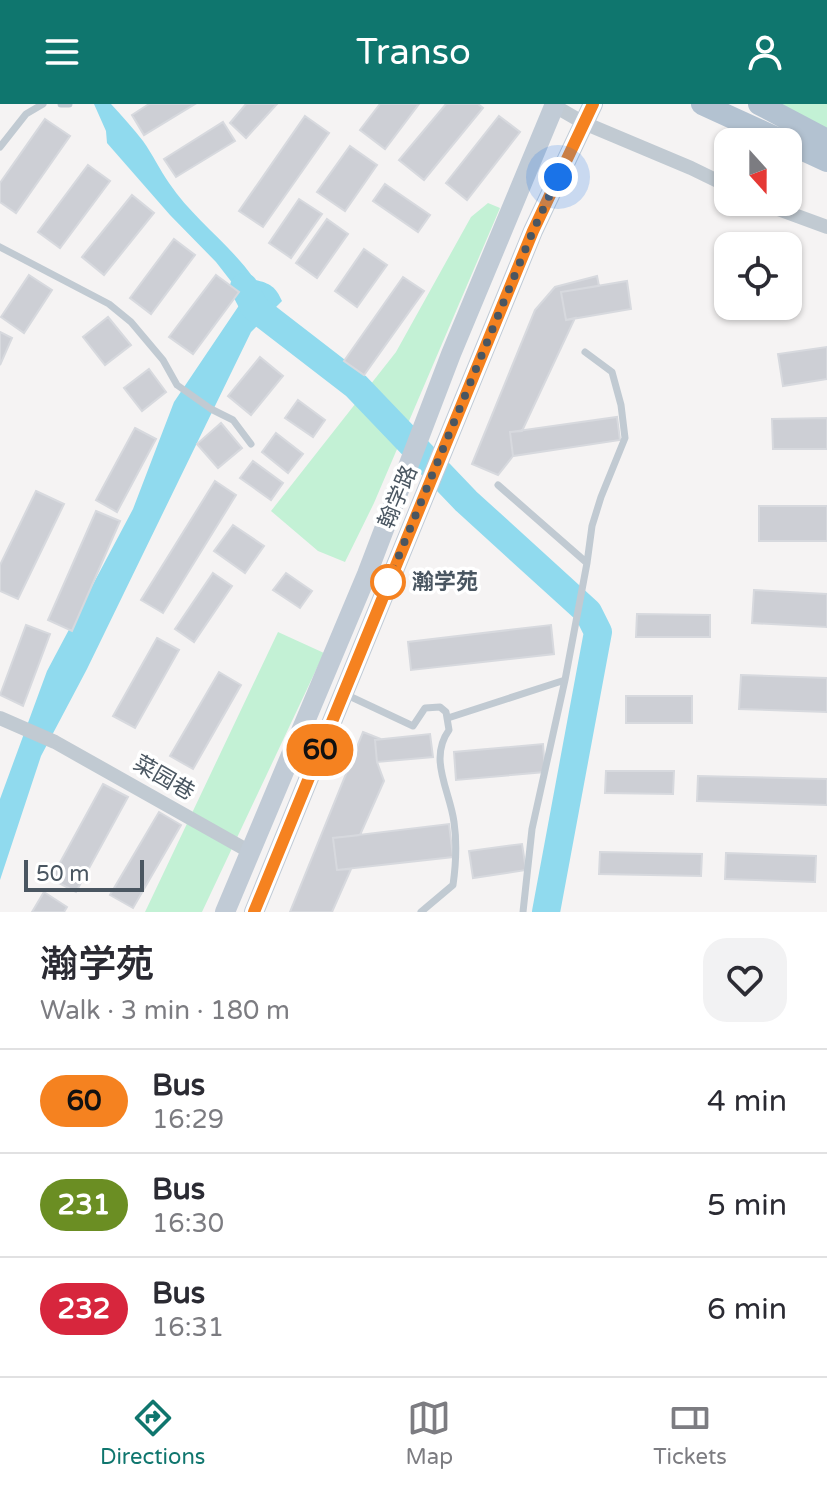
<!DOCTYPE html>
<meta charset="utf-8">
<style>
:root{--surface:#fff;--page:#f2f2f3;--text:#2b2b33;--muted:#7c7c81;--line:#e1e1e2;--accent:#0f766e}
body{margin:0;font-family:"Varela Round","Noto Sans SC",sans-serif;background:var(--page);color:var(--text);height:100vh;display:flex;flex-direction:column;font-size:30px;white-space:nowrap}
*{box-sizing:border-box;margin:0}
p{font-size:26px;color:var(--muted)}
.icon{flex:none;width:44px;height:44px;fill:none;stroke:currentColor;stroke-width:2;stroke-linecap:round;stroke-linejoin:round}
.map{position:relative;height:808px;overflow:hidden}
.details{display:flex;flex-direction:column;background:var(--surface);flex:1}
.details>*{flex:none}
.badge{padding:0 16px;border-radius:26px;font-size:28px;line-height:52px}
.needle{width:52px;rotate:159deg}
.controls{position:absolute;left:714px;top:24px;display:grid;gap:16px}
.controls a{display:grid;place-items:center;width:88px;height:88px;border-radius:16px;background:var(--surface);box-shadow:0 2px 6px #0004;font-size:40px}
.scale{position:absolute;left:24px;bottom:20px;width:120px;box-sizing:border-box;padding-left:8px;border:4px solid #4a5661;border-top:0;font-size:22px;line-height:28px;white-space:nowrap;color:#4a5661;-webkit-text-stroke:6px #fff;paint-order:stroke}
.you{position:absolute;width:40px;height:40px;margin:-20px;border:6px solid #fff;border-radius:50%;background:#1a73e8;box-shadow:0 0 0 12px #1a73e833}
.map>.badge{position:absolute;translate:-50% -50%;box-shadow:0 0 0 4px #fff}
.round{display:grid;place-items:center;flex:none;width:84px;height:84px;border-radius:24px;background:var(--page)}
.headline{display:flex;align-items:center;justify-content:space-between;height:136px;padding:0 40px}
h1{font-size:38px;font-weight:600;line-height:60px}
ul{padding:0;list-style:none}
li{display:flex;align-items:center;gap:24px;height:104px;padding:0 40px;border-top:2px solid var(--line)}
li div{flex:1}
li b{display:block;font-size:30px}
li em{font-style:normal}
li .badge{min-width:88px;font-weight:700;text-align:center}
header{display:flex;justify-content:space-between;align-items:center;height:104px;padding:0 40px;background:var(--accent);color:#fff;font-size:36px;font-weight:600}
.dock{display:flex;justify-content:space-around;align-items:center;height:112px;border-top:2px solid var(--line);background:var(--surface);font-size:22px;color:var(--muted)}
.dock a{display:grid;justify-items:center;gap:4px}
.dock .active{color:var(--accent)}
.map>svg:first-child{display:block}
</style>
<header><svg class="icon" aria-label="menu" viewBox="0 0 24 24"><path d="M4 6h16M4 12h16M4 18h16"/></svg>Transo<svg class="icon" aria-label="person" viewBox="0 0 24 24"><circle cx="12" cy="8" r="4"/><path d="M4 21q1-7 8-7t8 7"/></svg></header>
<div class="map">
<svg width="827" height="808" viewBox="0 0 827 808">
<rect width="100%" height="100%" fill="#f5f3f3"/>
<path fill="#c3f1d5" d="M775,0H827V29Z
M488,99L500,104L374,399L345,458L318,447L271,407L396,248L471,113Z
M278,528L324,549L202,808H145Z"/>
<path fill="#90daee" d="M94,0H111C122,12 133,24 143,37C153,51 160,66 169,79C194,116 230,140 255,176C270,179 276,183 282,197L251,228L87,565L41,652L0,776V695L47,567L133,405L174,298L244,194L216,158L170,111L107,39L106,27Z"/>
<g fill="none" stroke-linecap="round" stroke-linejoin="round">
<path stroke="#90daee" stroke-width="28" d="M244,183L255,204L356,282L466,397L588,508L598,528L546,808"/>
</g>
<path fill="#cdcfd5" stroke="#d7d9de" stroke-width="2" d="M149,0H195L144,31L132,11Z
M246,0H277L246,34L230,19Z
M380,0H419L385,45L360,26Z
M446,0H478L483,4L424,76L399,56Z
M305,12L329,29L263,123L239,107Z
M499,12L520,28L467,96L446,79Z
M45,15L70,32L16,109L0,98V79Z
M223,18L235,37L176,73L164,55Z
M350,42L377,61L345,107L317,88Z
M88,61L110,77L60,144L38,128Z
M385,80L430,111L418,128L373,97Z
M132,91L154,109L104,171L82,153Z
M299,95L322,110L291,154L269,139Z
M327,115L348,130L317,174L296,159Z
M174,135L195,151L151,210L130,194Z
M364,145L387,161L357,203L335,187Z
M29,171L52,186L24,229L1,213Z
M216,171L239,188L193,250L169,233Z
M597,172L599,182L561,188L566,216L575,214L522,327L510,328L513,352L498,371L472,360L535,206L555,183Z
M403,173L424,187L364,271L344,257Z
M627,177L631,205L566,216L561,188Z
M108,213L131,241L105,261L83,233Z
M0,228L12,234L0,261Z
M827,243V275L783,282L778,250Z
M260,253L283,272L251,311L228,292Z
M149,265L166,288L142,307L124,284Z
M298,296L325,316L313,333L285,314Z
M617,313L620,336L513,352L510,328Z
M827,314V345H773L772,315Z
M221,319L242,344L218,364L197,340Z
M135,324L156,335L117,408L96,396Z
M276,329L303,350L288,369L262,348Z
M253,357L283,379L271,396L240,374Z
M215,377L236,391L163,509L141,496Z
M36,387L64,400L18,495L0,487V461Z
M759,402H827V437H759Z
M96,407L120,417L72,527L48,516Z
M233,421L264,442L245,469L214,447Z
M213,469L232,482L194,538L175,525Z
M286,469L312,487L300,504L273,486Z
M754,486L827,490V523L752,519Z
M637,510L710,511V533H636Z
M26,521L50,530L23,602L0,591Z
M551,521L554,550L411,566L408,538Z
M157,534L179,546L135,624L113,612Z
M219,568L241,581L193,665L170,652Z
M741,571L827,574V608L739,605Z
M626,592H692V619H626Z
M363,628L381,635L375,636L377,658L384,677L360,731L333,734L337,766L351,765L332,808H290Z
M430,630L433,653L377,658L375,636Z
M543,640L545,668L456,676L454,648Z
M606,667H674L673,690L605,689Z
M698,672L827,675V701L697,697Z
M103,680L128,693L76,788L51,775Z
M159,708L181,721L133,804L110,791Z
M449,720L453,753L337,766L333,734Z
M522,740L526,766L473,774L469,747Z
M600,748L702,750L701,772L599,770Z
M726,749L816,752L815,778L725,775Z
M44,788L67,803L64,808H32Z"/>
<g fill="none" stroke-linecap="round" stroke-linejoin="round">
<path stroke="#c1cad2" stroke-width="7" d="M61,0H69
M0,43L26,10L43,0
M0,143L109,200L131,218L163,256L177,281L211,305L233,316L251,340
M585,248L612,268L621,301L625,334L601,393L592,422L587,459
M498,381L587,459L565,576
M347,591L413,622L425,604L440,603L446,608L449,626C428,655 450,687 454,718C457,739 456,760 453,781L421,808
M448,614L565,576L532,725L523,808"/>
<path stroke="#c1cad2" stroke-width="14" d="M551,0L584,19L691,64L728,82
M759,98L827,123
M0,614L55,638L252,749"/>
<path stroke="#c1cbd6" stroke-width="20" d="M225,808L367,470L451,250L555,0
M254,808L533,127L593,0"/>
<path stroke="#b3c2d1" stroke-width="22" d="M702,0L785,38
M759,0L827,36
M788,39L827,57"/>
</g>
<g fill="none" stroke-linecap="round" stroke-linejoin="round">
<defs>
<path id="line" d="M254,808L533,127L593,0"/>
</defs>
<use href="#line" stroke="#fff" stroke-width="18"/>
<use href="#line" stroke="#f58220" stroke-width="12"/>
<path stroke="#4a5661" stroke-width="8" stroke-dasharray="0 14.4" d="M388,478L533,127L558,73"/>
</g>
<circle fill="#fff" stroke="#f58220" stroke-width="4" cx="388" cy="478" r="16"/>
<g text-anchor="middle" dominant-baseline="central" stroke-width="7" stroke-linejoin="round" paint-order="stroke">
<g font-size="22" fill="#4a5661" stroke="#fff">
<text transform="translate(398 393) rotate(-67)">翰学路</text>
<text transform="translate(164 674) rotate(30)">菜园巷</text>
</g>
<g font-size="22" font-weight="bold" fill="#4a5661" stroke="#fff" text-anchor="start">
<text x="412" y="478">瀚学苑</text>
</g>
</g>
</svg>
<div class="controls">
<a><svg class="needle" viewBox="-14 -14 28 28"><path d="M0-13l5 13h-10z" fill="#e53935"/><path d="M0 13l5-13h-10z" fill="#7c7c81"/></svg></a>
<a><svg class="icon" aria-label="locate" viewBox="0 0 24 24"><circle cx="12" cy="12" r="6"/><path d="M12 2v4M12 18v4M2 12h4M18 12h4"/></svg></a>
</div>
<div class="scale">50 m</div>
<div class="you" style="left:558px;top:73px"></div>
<b class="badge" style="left:320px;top:646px;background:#f58220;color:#111">60</b>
</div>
<section class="details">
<div class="headline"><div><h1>瀚学苑</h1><p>Walk · 3 min · 180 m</p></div><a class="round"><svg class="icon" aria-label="heart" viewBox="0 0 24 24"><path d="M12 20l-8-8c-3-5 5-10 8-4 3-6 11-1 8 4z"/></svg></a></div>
<ul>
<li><span class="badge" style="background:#f58220;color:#111">60</span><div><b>Bus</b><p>16:29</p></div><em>4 min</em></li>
<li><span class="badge" style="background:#6b8e23;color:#fff">231</span><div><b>Bus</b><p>16:30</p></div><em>5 min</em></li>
<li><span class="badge" style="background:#d7263d;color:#fff">232</span><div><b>Bus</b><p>16:31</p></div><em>6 min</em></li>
</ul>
</section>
<nav class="dock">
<a class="active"><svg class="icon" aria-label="directions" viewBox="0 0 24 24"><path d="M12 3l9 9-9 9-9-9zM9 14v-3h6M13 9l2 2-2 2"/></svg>Directions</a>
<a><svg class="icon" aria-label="map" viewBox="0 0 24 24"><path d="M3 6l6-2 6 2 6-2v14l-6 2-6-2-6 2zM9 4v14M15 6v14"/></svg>Map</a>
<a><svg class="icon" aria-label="tickets" viewBox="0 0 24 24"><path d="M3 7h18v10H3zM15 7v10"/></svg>Tickets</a>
</nav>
